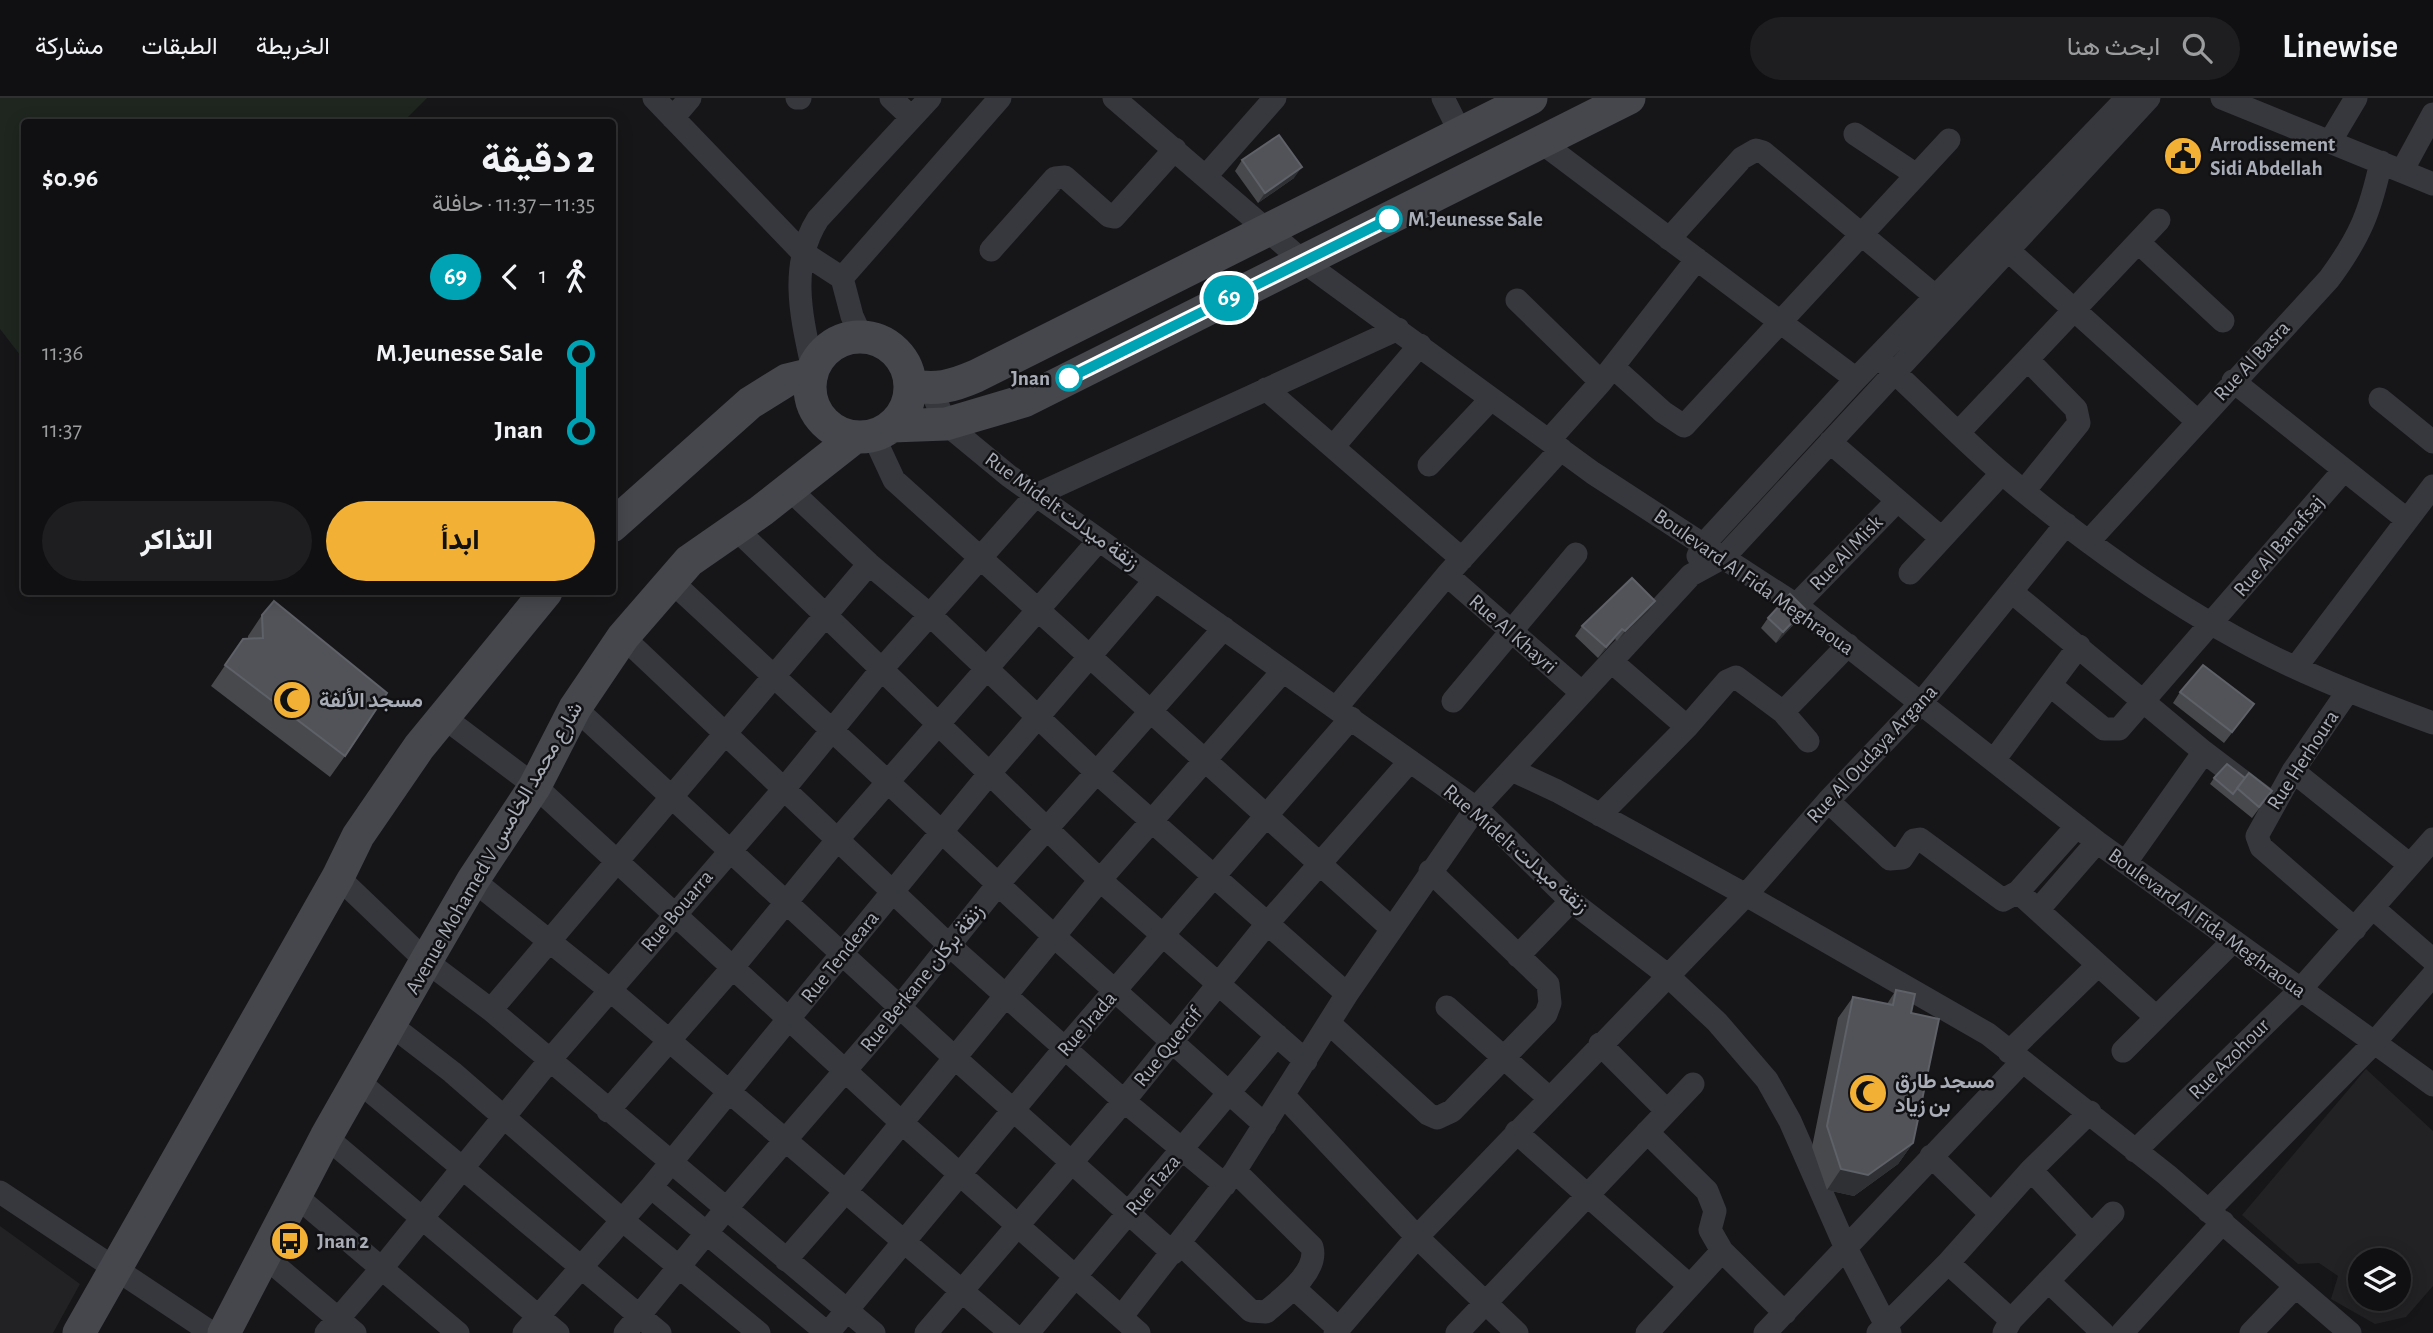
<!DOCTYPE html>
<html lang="ar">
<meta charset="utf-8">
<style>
:root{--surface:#101012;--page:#1e1e20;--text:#f1f3f6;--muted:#9c9d9f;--line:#303032;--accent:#f2b134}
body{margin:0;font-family:"Alegreya Sans",Vazirmatn,sans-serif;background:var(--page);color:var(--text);direction:rtl;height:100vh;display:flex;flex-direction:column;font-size:26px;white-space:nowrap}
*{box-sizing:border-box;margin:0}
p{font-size:23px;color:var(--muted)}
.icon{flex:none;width:38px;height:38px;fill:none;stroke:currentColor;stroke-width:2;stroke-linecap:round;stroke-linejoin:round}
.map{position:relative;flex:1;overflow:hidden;direction:ltr}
.drawer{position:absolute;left:21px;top:21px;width:595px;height:476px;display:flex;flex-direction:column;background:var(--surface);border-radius:7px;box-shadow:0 4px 18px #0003,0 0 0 2px var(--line);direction:rtl}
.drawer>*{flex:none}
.badge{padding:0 14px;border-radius:23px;font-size:24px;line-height:46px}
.tools{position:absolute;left:2348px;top:1150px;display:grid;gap:14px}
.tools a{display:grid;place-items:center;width:63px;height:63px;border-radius:50%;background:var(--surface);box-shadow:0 4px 18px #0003,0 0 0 2px var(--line);font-size:35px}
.map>.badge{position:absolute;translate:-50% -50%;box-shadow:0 0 0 4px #fff}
.legs{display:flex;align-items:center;gap:10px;height:77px;padding:0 21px;font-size:23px}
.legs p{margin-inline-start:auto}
.summary{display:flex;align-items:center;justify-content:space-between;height:119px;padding:0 21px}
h1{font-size:38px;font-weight:800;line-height:52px}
.button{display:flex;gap:14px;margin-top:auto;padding:14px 21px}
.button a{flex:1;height:80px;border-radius:42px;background:var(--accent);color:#111;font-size:28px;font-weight:800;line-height:80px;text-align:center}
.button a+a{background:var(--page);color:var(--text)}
ul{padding:0 21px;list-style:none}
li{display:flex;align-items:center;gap:24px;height:77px;font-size:26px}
li i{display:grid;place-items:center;width:10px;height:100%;margin:0 9px;background:currentColor}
li i::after{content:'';width:18px;height:18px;margin:-9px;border:5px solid;border-radius:50%;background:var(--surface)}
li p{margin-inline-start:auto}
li:first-child i{background:linear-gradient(#0000 50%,currentColor 0)}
li:last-child i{background:linear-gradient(currentColor 50%,#0000 0)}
header{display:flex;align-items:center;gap:42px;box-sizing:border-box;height:98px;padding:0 35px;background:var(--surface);border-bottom:2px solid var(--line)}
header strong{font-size:33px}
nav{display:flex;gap:38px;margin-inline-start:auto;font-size:24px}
.search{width:490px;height:63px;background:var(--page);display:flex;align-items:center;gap:18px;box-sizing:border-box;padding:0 24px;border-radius:38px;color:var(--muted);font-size:26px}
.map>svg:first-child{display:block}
</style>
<header>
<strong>Linewise</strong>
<div class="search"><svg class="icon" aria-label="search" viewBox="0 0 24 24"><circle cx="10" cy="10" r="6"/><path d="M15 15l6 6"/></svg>ابحث هنا</div>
<nav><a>الخريطة</a><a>الطبقات</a><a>مشاركة</a></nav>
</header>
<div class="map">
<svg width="2433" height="1235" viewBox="0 0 2433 1235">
<rect width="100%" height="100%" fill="#161618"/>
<path fill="#222225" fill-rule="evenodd" d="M2366,971L2433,1033V1188L2406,1219L2375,1226L2331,1201L2338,1178L2319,1165L2298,1166L2242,1117ZM2361,1162H2399V1200H2361Z
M0,1128L80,1186L53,1235H0Z"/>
<path fill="#1e261f" d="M0,0H427L403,24H24V262L0,231Z"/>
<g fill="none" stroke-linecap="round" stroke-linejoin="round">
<path stroke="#37383d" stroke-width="23" d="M654,0L802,154L842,180L852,218L862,240
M797,0H800
M891,0L911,19
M1114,0L1304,164L1593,375L1796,507L2097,744L2433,987
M1443,0L1460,34
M2222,0L2433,86
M673,20L690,0
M1855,36L1915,76
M2331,42L2356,0
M1541,44L1856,281
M2402,73L2433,16
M1206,78L1275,0
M1669,141L1742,60L1756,52L1763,54L1935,198
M2138,144L2223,223
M991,152L1055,80L1065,79L1109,118L1114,119L1175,51
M2009,153L2197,323
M842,180L1000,0
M1517,202L1601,284
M1879,260C1921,298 1960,339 2003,376C2082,443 2178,512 2271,558C2323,584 2378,605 2433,625
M1613,269L1663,314L1684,328L1949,42
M813,272C802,221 788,168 818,121L930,0
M2233,283L2406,421
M1266,291L1462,461
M931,292L946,326L1009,378L1476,710L1571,803L1666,876L1717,924L1767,982L1790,1023L1845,1148L1890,1235
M2380,301L2433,344
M1958,335L2159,122
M873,337L894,382L1391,830
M1550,341L1601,284L1697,161
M1830,344L1940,439
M1333,349L1420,247
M1429,367L1491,301
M789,391L869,466L930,517L1095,673L1347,896
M2024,393L2079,325L2076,311L2028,262
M736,431L1100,782L1306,963
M2089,443L2329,181C2360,139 2370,114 2381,64
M1698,458L1703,447L1856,281L2127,0
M1910,475L2002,375
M1447,477L1581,594
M670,482L1056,840L1265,1027
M2013,495L2204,654L2274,707
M1796,507L1897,403
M623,539L949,847L1124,1003L1225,1087
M1612,564L1687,629
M2296,569L2433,388
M2050,587L2104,631H2119L2344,372
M2348,593L2293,673L2257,738L2261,749L2355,831
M1453,603L1576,456
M575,610L955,960L1173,1155
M1336,610L1447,477L1561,351
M1783,614L1848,547
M442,618L535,688L902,1025L1139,1235
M1994,662L2079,548
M1512,672L1557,693L1746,797L1988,936L2167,1077L2350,1235
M2293,673L2410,767
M1828,703L1890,761L1902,760L1914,742L1920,741L2003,802L2018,794L2077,728
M1600,717L1687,629L1727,583L1736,579L1783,614L1808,643
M2126,764L2204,654
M338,779L426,863L491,912L874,1235
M473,782L610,892L1011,1235
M2018,794L2156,919
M2373,810L2433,862
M2038,812L2097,744
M1518,858L1571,803
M1447,909L1549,1000
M491,912L869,466
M1329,925L1428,1016L1437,1020L1452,1013L1546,916L1550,905L1548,886L1430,773
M391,927L452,974L621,1121L759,1235
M1600,946L1667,1013
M2123,953L2232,844
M2009,954L2098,867
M358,983L660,1235
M1284,998L1417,1139L1517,1235
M608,1013L734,868L838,741L1099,442
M1516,1034L1690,1188
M1647,1034L1707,1093L1715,1113L1710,1132L1722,1153L1785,1215
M326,1039L558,1235
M2135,1053L2299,893L2433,741
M1931,1058L1991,1116
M2031,1072L2092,1137
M651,1089L827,1235
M0,1094L212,1235
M296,1098L458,1235
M2208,1113L2374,945L2433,877
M1181,1146L1251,1213L1266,1214C1282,1200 1319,1174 1312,1149L1235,1073
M264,1158L355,1235
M786,1162L846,1093L1100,782L1283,573
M1948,1165L2011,1222
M2048,1183L2103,1235
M1294,1190L1339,1231
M1122,1218L1235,1073L1347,896L1476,710L1691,477L1724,459L2149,0
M326,1235L382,1170L549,963L784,691L881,572L1036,397L1398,231
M524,1235L651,1089L989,676L1155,482
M625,1235L726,1111L899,910L999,785L1224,530
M828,1235L1064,951L1351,620
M926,1235L1124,1003L1267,826L1410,663
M1028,1235L1277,937
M1335,1235L1417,1139L1746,797L1828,703L1921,605L2066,426
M1457,1235L1693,986
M1647,1235L1722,1153
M1765,1235L2022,964
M1878,1235L1948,1165L2031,1072L2090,1014
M2004,1235L2011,1222L2113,1115
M2122,1235L2223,1124
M2251,1235L2295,1189"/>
<path stroke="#45474d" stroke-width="33" d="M810 289a50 50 0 1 1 100 0a50 50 0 1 1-100 0Z
M910,287C935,293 953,288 976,278L1531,0
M892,328L946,326L1024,303L1629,0
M612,428L750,305L787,282L812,276
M79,1235L338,779L358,738L419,649L546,494
M224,1235L326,1039L426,863L473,782L535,688L575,610L623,539L689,463L761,413L855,339"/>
</g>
<path fill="#47494d" d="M1242,62L1294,80L1258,105L1235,73Z
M1805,511L1798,522L1776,545L1761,530L1768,520Z
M1648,514L1617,543L1615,541L1598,560L1575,538L1582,528Z
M262,517L345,658L330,679L211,588L243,541H248V538Z
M2180,594L2246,617L2224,645L2173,605Z
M2214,680L2264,704L2252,720L2210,686Z
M1896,892L1913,1045L1898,1066L1854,1098L1827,1092L1812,1049L1838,920L1853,899L1887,906Z"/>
<path fill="#2f3033" d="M1302,69L1294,80L1258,105L1265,95Z
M1655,503L1648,514L1617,543L1625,533Z
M1805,511L1798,522L1776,545L1783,534Z
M1622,531L1615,541L1598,560L1606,549Z
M1913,1045L1898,1066L1854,1098L1827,1092L1841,1071Z"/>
<path fill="#525359" stroke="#5f6168" stroke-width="2" d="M1279,37L1302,69L1265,95L1242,62Z
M1632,480L1655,503L1625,533L1622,531L1606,549L1582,528Z
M1790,496L1805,511L1783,534L1768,520Z
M274,503L387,595L345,658L225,567L243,541L263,540L262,517Z
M2203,567L2254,606L2232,634L2180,594Z
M2227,666L2245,680L2233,696L2214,680Z
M2249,675L2272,693L2259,709L2237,690Z
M1896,892L1915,896L1911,915L1939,921L1913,1045L1868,1077L1841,1071L1827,1028L1853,899L1893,907Z"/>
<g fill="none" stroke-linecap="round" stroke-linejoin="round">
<defs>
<path id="line-1" d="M1069,280L1389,121"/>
</defs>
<use href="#line-1" stroke="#fff" stroke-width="16"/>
<use href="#line-1" stroke="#00a3b4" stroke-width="10"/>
</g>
<defs>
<symbol id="civic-disc" viewBox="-11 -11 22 22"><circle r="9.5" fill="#f2b134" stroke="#111113"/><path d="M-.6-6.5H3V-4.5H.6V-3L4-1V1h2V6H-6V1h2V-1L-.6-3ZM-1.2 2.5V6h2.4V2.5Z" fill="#111"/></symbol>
<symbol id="mosque-disc" viewBox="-11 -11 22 22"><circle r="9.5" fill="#f2b134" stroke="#111113"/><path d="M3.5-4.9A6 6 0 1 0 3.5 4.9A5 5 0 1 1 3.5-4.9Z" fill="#111"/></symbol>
<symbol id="bus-disc" viewBox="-11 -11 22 22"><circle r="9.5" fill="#f2b134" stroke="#111113"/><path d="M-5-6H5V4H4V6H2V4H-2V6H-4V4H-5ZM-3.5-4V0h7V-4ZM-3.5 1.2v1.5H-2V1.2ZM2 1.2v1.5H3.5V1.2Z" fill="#111"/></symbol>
</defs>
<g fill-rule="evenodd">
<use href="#civic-disc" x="2161" y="36" width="44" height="44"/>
<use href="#mosque-disc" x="270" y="580" width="44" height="44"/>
<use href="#mosque-disc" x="1846" y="973" width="44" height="44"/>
<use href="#bus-disc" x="268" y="1121" width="44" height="44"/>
</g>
<g fill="#fff" stroke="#00a3b4" stroke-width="3.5">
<circle cx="1389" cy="121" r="12"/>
<circle cx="1069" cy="280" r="12"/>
</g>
<g text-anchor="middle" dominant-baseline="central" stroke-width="5" stroke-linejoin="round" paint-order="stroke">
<g font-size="21" font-weight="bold" fill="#a8adb8" stroke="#111113" text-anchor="start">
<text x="2210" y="46">Arrodissement<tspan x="2210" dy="24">Sidi Abdellah</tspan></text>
<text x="319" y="602">مسجد الألفة</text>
<text x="1895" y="983">مسجد طارق<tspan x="1895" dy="24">بن زياد</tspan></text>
<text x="317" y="1143">Jnan 2</text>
</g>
<g font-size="21" font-weight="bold" fill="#a8adb8" stroke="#111113" text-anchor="start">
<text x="1408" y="121">M.Jeunesse Sale</text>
<text x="1050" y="280" text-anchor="end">Jnan</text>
</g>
<g font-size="21" fill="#a8adb8" stroke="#111113">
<text transform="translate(2252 263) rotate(-47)">Rue Al Basra</text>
<text transform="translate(1062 413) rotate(36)">Rue Midelt زنقة ميدلت</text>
<text transform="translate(2279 448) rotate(-49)">Rue Al Banafsaj</text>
<text transform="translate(1846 455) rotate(-46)">Rue Al Misk</text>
<text transform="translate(1754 484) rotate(35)">Boulevard Al Fida Meghraoua</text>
<text transform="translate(1513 536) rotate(41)">Rue Al Khayri</text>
<text transform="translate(1872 656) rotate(-47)">Rue Al Oudaya Argana</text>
<text transform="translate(2303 662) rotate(-57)">Rue Herhoura</text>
<text transform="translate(494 750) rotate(-60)">Avenue Mohamed V شارع محمد الخامس</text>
<text transform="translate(1516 751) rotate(41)">Rue Midelt زنقة ميدلت</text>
<text transform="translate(677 813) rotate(-50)">Rue Bouarra</text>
<text transform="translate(2207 825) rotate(36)">Boulevard Al Fida Meghraoua</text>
<text transform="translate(840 859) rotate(-51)">Rue Tendeara</text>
<text transform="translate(922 880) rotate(-51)">Rue Berkane زنقة بركان</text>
<text transform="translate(1087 926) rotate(-49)">Rue Jrada</text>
<text transform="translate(1168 949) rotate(-51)">Rue Quercif</text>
<text transform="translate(2229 961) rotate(-45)">Rue Azohour</text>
<text transform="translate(1153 1087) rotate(-50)">Rue Taza</text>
</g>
</g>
</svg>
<div class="tools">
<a><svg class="icon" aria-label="layers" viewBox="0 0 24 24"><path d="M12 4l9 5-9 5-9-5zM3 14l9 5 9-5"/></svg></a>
</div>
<b class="badge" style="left:1229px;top:200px;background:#00a3b4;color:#fff">69</b>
<section class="drawer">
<div class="summary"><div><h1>2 دقيقة</h1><p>11:35 – 11:37 · حافلة</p></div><b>$0.96</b></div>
<div class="legs"><svg class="icon" aria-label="walk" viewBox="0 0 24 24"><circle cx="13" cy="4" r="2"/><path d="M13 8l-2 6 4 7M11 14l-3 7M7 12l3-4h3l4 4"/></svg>1<svg class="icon" aria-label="back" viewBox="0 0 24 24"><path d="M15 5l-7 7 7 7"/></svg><b class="badge" style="background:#00a3b4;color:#fff">69</b></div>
<ul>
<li><i style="color:#00a3b4"></i><b>M.Jeunesse Sale</b><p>11:36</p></li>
<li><i style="color:#00a3b4"></i><b>Jnan</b><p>11:37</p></li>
</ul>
<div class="button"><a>ابدأ</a><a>التذاكر</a></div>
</section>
</div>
